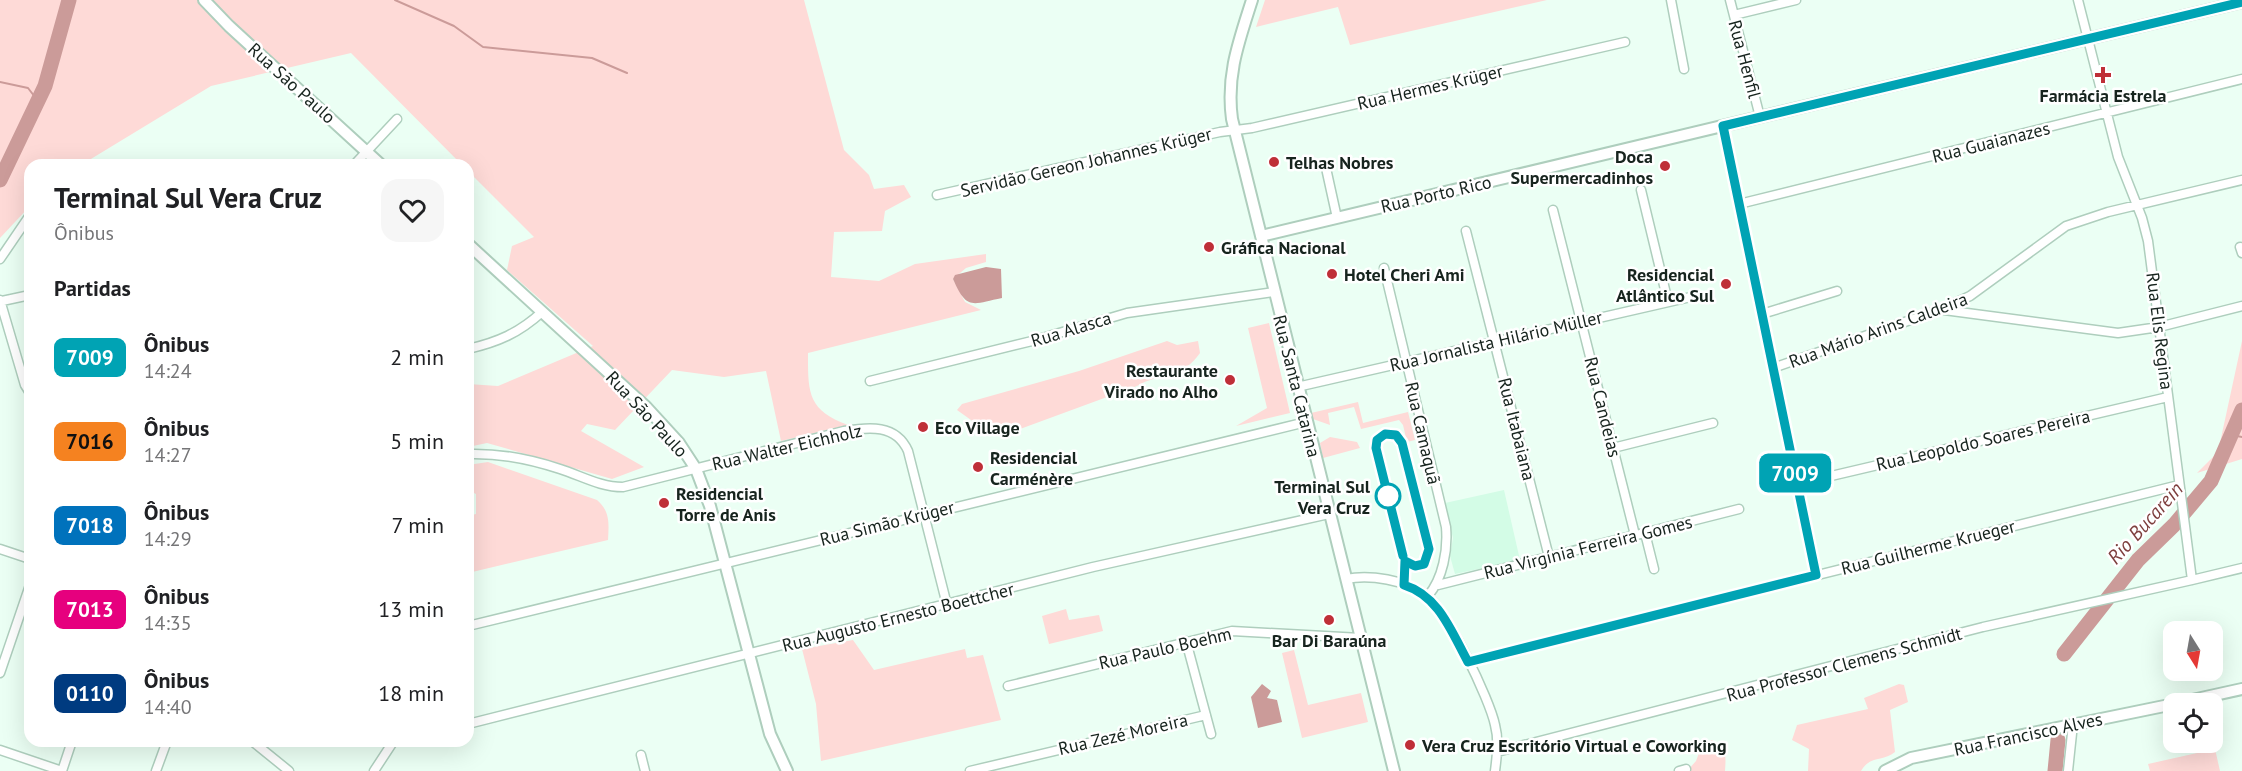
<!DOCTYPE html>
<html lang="pt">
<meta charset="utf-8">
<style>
:root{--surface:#fff;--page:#f6f6f6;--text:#202124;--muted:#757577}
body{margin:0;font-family:"PT Sans",sans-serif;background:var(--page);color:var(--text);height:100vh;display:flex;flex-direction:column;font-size:22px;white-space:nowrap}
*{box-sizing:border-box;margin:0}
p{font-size:20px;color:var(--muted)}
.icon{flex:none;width:33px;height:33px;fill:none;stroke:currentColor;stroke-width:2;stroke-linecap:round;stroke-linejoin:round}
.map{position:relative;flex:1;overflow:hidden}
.details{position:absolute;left:24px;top:159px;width:450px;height:588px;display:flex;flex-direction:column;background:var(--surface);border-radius:18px;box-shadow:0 6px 24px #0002}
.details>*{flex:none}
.badge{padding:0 12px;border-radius:9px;font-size:21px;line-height:39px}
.needle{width:39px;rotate:169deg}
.tools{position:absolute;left:2163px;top:621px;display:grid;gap:12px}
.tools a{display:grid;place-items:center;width:60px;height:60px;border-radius:12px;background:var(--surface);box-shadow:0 6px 24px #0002;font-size:30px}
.map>.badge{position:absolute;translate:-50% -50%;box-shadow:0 0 0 3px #fff}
h2{padding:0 30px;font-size:22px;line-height:54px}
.round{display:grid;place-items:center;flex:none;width:63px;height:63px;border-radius:18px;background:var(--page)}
.overview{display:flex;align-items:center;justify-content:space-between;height:102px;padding:0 30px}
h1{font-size:28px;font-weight:800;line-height:45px}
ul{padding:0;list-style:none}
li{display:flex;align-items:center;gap:18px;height:84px;padding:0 30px}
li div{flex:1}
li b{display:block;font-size:22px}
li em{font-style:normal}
li .badge{min-width:66px;font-weight:700;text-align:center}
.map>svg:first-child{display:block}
</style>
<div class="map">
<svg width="2242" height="771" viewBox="0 0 2242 771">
<rect width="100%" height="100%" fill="#ebfff4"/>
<path fill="#d3fce6" d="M1504,490L1520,560L1455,574L1450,556L1453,538L1445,503Z"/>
<path fill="#fedad7" d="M0,0H804L844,150L869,175L874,189L904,185L911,197L885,211L882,231L834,232L831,277L879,281L915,264L986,254V262L966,268L953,279L965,302L981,310L808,353C808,392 807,410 848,425L781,441L766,371L724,377L672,370L615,430L587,424L581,431L644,467L612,479L487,443L468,447V384L498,386L593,346L507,270L512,246L534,237L468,171V165H462L351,53L211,86L81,165H30V206L0,238Z
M1265,0H1547L1350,45L1338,7L1256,27Z
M1269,323L1290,413L1236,426L1267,408L1248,328Z
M1167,341L1177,345L1198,341L1200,353C1183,378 1161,372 1137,386L1012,432L985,430L957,410L962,404L1079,371Z
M2242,341V459L2197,473L2218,452Z
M1358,402L1363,423L1408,412L1415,440L1407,442L1403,425L1399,420L1361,429L1354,407L1328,413L1330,425L1313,419L1311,413Z
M1330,437L1357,442L1360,448L1323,458L1320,443Z
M488,462L597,500C610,511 609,523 608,540L468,573V516L476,514V494L468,490V465Z
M1066,609L1069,620L1099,615L1103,631L1049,644L1042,616Z
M853,640L874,670L965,649L967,658L983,655L1001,720L821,761L816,704L802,649Z
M1294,650L1308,705L1361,693L1368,722L1302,738L1282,653Z
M1899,684L1904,685L1908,702L1890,710L1895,752C1883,762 1870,755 1861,771H1808L1809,749L1792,740L1797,725L1868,709L1864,698Z
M1712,740C1727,748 1726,755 1725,771H1687L1696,761L1702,745Z
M2215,749L2220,771H2150L2148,764Z"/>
<path fill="#cb9b99" d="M986,267L1001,269L1002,298C972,304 967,311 953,279L955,275Z
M1262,684L1271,691L1267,698L1277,700L1282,722L1258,728L1251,697Z"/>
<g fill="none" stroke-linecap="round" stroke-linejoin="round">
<path stroke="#cb9b99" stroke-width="2" d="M395,0L454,26L483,47L592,58L627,73
M0,82L28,88L38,101
M2232,435L2242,437"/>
<path stroke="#cb9b99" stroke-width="15" d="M0,180L45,86L69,0
M2064,654L2138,560L2174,525L2211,481L2242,410
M2055,771L2058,740"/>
<defs>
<path id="minor" d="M1671,0L1684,69
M1730,0L1760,117
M2078,0L2118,157L2142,218L2148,241L2192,580L2242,568
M1734,15L1796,0
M1723,126L1816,575
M354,165L397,119
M1326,168L1337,218
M1641,190L1668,302
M937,195L1220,132L1252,128L1625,42
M1739,204L2242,79
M1553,210L1635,535
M1466,231L1549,557
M2240,247L2242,253
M0,259L30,215
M1384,268L1446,527C1448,550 1443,578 1428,596
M0,300L25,385L30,393
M2,301L30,295
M1944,310L2118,333L2159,327L2242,306
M1762,314L1837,291
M468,349C498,342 519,333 542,312
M1773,368L1942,309L1970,296L2066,226L2108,212L2242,180
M870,381L1032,341L1127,313L1274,292
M1297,387L1695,296
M1613,448L1713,423
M468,454C500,453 530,459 560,469C582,476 600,487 623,487L844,431C869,427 896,424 908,451L947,605
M1797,484L2168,397
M1645,533L1654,569
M0,549L30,559
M1346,579C1370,574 1405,580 1426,595C1446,608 1490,700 1495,725C1499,740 1497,755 1495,771
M1438,585L1739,509
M468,626L1306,422
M1186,641L1211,734
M1468,662L2179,485
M0,673L30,585
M1008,686L1232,631L1361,638
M468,724L1093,567L1329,514
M252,741L289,771
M0,750L62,771L72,741
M1497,752L1983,627L2192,580
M641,755L645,771
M156,771L167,741
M374,771L393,742
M970,771L1206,715
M1679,771L1686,769
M2068,771L2073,724"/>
<path id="major" d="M204,0L229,26L381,165
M1252,0C1239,41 1226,75 1232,119L1394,771
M1261,236L2242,2
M468,244L646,407L679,443L696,469L710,506L770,734L787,771
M2174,704L2242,689
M1885,771L1911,758L2174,704"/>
</defs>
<use href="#minor" stroke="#aecebd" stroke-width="11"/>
<use href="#major" stroke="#aecebd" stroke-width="14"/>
<use href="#minor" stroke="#fff" stroke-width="8"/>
<use href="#major" stroke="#fff" stroke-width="10"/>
</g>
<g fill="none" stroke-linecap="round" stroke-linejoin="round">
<defs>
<path id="line" d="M1403,556L1376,448L1377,440L1385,434L1396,435L1402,443L1429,549L1424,564L1415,566L1405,561L1404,585C1439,596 1451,631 1468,662L1816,575L1723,126L2242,2"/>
</defs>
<use href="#line" stroke="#fff" stroke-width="14"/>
<use href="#line" stroke="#00a3b4" stroke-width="9"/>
</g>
<g fill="#bf2f38" stroke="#fff" stroke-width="2">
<path d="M2100 66h6v6h6v6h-6v6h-6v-6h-6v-6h6z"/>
<circle cx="1274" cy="162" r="6"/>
<circle cx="1665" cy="166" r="6"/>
<circle cx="1209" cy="247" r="6"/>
<circle cx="1332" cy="274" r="6"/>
<circle cx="1726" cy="284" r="6"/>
<circle cx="1230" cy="380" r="6"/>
<circle cx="923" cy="427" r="6"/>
<circle cx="978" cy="467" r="6"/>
<circle cx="664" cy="503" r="6"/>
<circle cx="1329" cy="620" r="6"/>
<circle cx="1410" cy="745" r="6"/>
</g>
<circle fill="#fff" stroke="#00a3b4" stroke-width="3" cx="1388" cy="496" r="12"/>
<g text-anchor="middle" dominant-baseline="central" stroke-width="5" stroke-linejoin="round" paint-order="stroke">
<g font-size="18" fill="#17241e" stroke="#fff">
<text transform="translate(1745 59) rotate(75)">Rua Henfil</text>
<text transform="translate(292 83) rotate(42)">Rua São Paulo</text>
<text transform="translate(1430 87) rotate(-13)">Rua Hermes Krüger</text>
<text transform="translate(1991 142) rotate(-14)">Rua Guaianazes</text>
<text transform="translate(1086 162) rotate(-13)">Servidão Gereon Johannes Krüger</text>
<text transform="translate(1436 194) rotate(-13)">Rua Porto Rico</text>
<text transform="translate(1071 329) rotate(-17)">Rua Alasca</text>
<text transform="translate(1878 330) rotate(-20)">Rua Mário Arins Caldeira</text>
<text transform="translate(2160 331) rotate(83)">Rua Elis Regina</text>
<text transform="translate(1496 341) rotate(-13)">Rua Jornalista Hilário Müller</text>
<text transform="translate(1297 386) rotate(76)">Rua Santa Catarina</text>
<text transform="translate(1603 407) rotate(76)">Rua Candeias</text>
<text transform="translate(647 414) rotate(47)">Rua São Paulo</text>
<text transform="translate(1517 429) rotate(76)">Rua Itabaiana</text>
<text transform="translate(1423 433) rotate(77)">Rua Camaquã</text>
<text transform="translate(1983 440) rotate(-13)">Rua Leopoldo Soares Pereira</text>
<text transform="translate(787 447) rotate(-13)">Rua Walter Eichholz</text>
<text transform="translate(887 523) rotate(-14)">Rua Simão Krüger</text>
<text transform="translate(1588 547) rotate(-14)">Rua Virgínia Ferreira Gomes</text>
<text transform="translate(1928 547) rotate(-14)">Rua Guilherme Krueger</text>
<text transform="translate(898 617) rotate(-14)">Rua Augusto Ernesto Boettcher</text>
<text transform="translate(1165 648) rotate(-13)">Rua Paulo Boehm</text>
<text transform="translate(1844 664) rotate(-15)">Rua Professor Clemens Schmidt</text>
<text transform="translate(1123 734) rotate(-13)">Rua Zezé Moreira</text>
<text transform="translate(2028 734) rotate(-12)">Rua Francisco Alves</text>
</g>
<g font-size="18" font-weight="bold" fill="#17241e" stroke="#fff" text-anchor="start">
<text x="2103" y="95" text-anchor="middle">Farmácia Estrela</text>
<text x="1653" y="156" text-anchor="end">Doca<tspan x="1653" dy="21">Supermercadinhos</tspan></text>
<text x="1286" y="162">Telhas Nobres</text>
<text x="1221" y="247">Gráfica Nacional</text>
<text x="1344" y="274">Hotel Cheri Ami</text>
<text x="1714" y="274" text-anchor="end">Residencial<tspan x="1714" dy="21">Atlântico Sul</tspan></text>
<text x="1218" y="370" text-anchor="end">Restaurante<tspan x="1218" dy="21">Virado no Alho</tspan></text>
<text x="935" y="427">Eco Village</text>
<text x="990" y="457">Residencial<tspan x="990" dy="21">Carménère</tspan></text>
<text x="676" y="493">Residencial<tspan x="676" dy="21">Torre de Anis</tspan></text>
<text x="1329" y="640" text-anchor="middle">Bar Di Baraúna</text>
<text x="1422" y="745">Vera Cruz Escritório Virtual e Coworking</text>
</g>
<g font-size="18" font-weight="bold" fill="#17241e" stroke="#fff" text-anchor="end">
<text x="1370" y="486">Terminal Sul<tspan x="1370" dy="21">Vera Cruz</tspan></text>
</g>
<g font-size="20" font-style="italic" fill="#7e3f3e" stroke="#fff">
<text transform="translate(2145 523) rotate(-48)">Rio Bucarein</text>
</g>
</g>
</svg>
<div class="tools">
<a><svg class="needle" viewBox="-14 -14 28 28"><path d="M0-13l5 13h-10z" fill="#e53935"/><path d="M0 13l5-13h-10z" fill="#757577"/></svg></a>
<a><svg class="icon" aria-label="locate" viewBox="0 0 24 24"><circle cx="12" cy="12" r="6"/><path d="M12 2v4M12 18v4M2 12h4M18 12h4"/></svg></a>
</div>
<b class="badge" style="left:1795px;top:473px;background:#00a3b4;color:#fff">7009</b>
<section class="details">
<div class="overview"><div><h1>Terminal Sul Vera Cruz</h1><p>Ônibus</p></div><a class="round"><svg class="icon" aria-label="heart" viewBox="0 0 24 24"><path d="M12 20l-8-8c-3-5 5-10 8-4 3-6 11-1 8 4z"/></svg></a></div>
<h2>Partidas</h2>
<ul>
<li><span class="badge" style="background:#00a3b4;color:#fff">7009</span><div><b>Ônibus</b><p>14:24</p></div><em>2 min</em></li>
<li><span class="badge" style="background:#f58220;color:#111">7016</span><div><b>Ônibus</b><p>14:27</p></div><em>5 min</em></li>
<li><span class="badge" style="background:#0072bc;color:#fff">7018</span><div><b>Ônibus</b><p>14:29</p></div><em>7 min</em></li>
<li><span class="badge" style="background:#e6007e;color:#fff">7013</span><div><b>Ônibus</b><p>14:35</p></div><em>13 min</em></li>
<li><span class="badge" style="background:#003b80;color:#fff">0110</span><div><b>Ônibus</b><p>14:40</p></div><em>18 min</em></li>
</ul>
</section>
</div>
